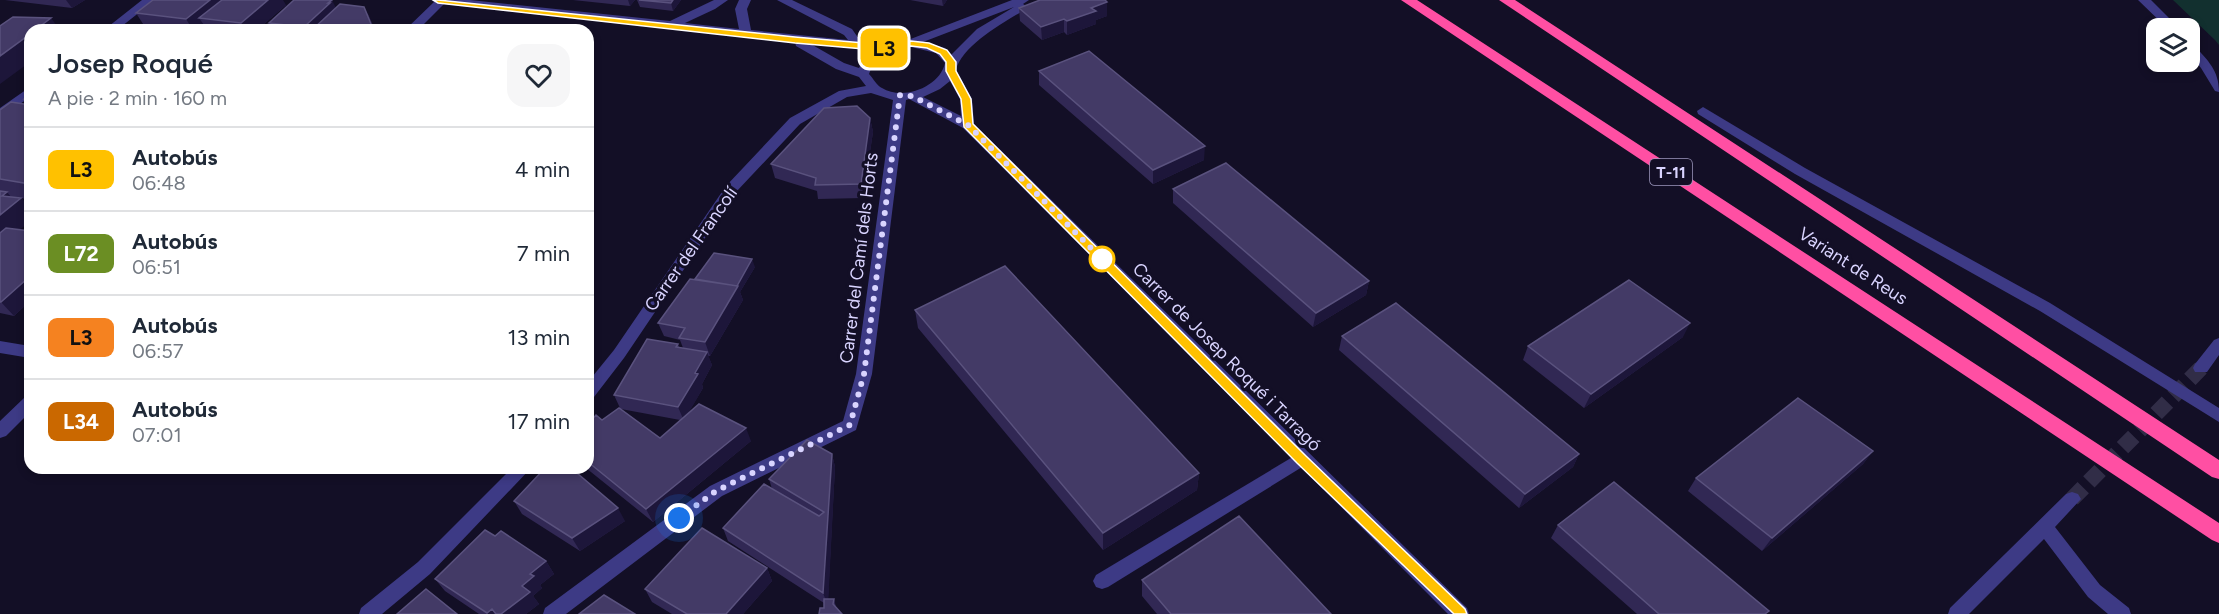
<!DOCTYPE html>
<html lang="es">
<meta charset="utf-8">
<style>
:root{--surface:#fff;--page:#f6f6f7;--text:#1f2937;--muted:#747a83;--line:#e0e1e3}
body{margin:0;font-family:Figtree,sans-serif;background:var(--page);color:var(--text);height:100vh;display:flex;flex-direction:column;font-size:22px;white-space:nowrap}
*{box-sizing:border-box;margin:0}
p{font-size:20px;color:var(--muted)}
.icon{flex:none;width:33px;height:33px;fill:none;stroke:currentColor;stroke-width:2;stroke-linecap:round;stroke-linejoin:round}
.map{position:relative;flex:1;overflow:hidden}
.drawer{position:absolute;left:24px;top:24px;width:570px;height:450px;display:flex;flex-direction:column;background:var(--surface);border-radius:18px;box-shadow:0 3px 9px #0003}
.drawer>*{flex:none}
.badge{padding:0 12px;border-radius:9px;font-size:21px;line-height:39px}
.tools{position:absolute;left:2146px;top:18px;display:grid;gap:12px}
.tools a{display:grid;place-items:center;width:54px;height:54px;border-radius:12px;background:var(--surface);box-shadow:0 3px 9px #0003;font-size:30px}
.you{position:absolute;width:30px;height:30px;margin:-15px;border:4px solid #fff;border-radius:50%;background:#1a73e8;box-shadow:0 0 0 9px #1a73e833}
.map>.badge{position:absolute;translate:-50% -50%;box-shadow:0 0 0 3px #fff}
.round{display:grid;place-items:center;flex:none;width:63px;height:63px;border-radius:18px;background:var(--page)}
.summary{display:flex;align-items:center;justify-content:space-between;height:102px;padding:0 24px}
h1{font-size:28px;font-weight:600;line-height:45px}
ul{padding:0;list-style:none}
li{display:flex;align-items:center;gap:18px;height:84px;padding:0 24px;border-top:2px solid var(--line)}
li div{flex:1}
li b{display:block;font-size:22px}
li em{font-style:normal}
li .badge{min-width:66px;font-weight:700;text-align:center}
.map>svg:first-child{display:block}
</style>
<div class="map">
<svg width="2219" height="614" viewBox="0 0 2219 614">
<rect width="100%" height="100%" fill="#130f26"/>
<path fill="#12302f" d="M2173,0H2219V45L2215,40Z"/>
<g fill="none" stroke-linecap="round" stroke-linejoin="round">
<path stroke="#312d47" stroke-width="16" stroke-dasharray="16 8" stroke-linecap="butt" d="M2072,499L2201,368"/>
<path fill="#3d3a85" fill-rule="evenodd" d="M1301,452L1307,454L1309,459L1307,464L1108,587L1102,589L1096,587L1093,581L1096,575Z"/>
<path fill="#3d3a85" fill-rule="evenodd" d="M142,0H155L117,30H104Z
M432,0H470L670,21L714,0H728L715,9L685,23L739,29L735,9L739,0H751L747,9L751,30L848,40L844,35L777,0H792L852,29L861,42L887,44L908,40L1012,0H1029L1023,4L1028,7L1026,9C1005,22 962,45 956,70L972,99L974,124L1467,608L1469,614H1448L963,128L909,99L906,100L872,374L856,430L722,496L566,614H543L545,608L710,486L843,421L856,374L893,100L871,93L847,97L800,124L736,192L624,358L594,397L588,399V382L614,350L726,186L790,118L839,91L866,86L859,77L836,69L796,46L795,42L444,4L418,30H405L434,2ZM1014,7L977,29L951,55L945,48L923,42ZM809,43L874,50L865,57L859,68L844,63ZM911,47L936,53L945,63C940,87 903,101 882,88C877,86 873,78 869,74C876,54 892,50 911,47ZM950,81L960,99L961,116L923,97L940,89Z
M2138,0H2151L2179,28H2167Z
M2190,44L2194,45C2208,61 2219,70 2219,92L2215,91L2201,68L2190,55Z
M30,87V97L0,118V108Z
M1703,107L1805,168L2050,303L2219,408V422L2040,311L1795,174L1698,114L1697,111Z
M2219,338V355L2207,372H2195L2193,368L2195,364L2214,340Z
M0,341L30,346V358L0,353Z
M30,396V412L6,436L0,438V421L24,398Z
M512,468H531L430,574L382,614H359L361,608L418,562Z
M2072,492L2078,494L2081,499L2055,527L2100,585L2129,608L2131,614H2108L2088,597L2044,539L1969,614H1948L1950,608L2066,494Z"/>
<path fill="#ff4fa3" fill-rule="evenodd" d="M1401,0H1417L2219,523V543L2212,540Z
M1499,0H1515L2219,460V479L2212,477Z"/>
</g>
<path fill="#312854" fill-rule="evenodd" d="M5,0H85L72,8Z
M573,0H635L630,6Z
M637,0H681L673,11L640,7Z
M910,0H947L943,6Z
M1107,2V16L1096,20V24L1067,35L1064,32L1042,40L1020,21L1019,8Z
M286,5L257,30H207L204,25L198,30H173L145,27L136,13Z
M336,8L334,9V10L368,14L375,30H274L269,23Z
M1039,71L1204,160L1153,184L1039,85Z
M30,95V200L21,198L30,208L20,230L30,231V301L14,316L0,313V110L28,104L24,99Z
M870,118L873,132L863,198L818,199L817,191L775,178L771,164Z
M1173,189L1369,281L1366,295L1313,327L1173,203Z
M755,267L740,292L743,300L710,356H708L712,365L702,384L703,388L688,413L751,441L653,522L586,468H588V424L602,420L620,408L614,395L678,344L679,347L683,348L680,340L664,336L658,323L695,279ZM621,409L680,420L660,438Z
M915,310L1199,473L1197,490L1103,550L918,328Z
M1342,336L1579,454L1573,467L1519,508L1339,350Z
M1683,337L1584,408L1523,360L1528,346Z
M1873,451L1863,464L1762,551L1688,491L1696,478Z
M832,454L835,467L828,599H834L836,607L824,608V603L728,541L723,528L772,489L769,479Z
M514,501L625,521L580,551L522,514Z
M1558,525L1766,614H1637L1551,538Z
M495,536L546,561L554,574L540,585L542,588L533,596L539,604L526,614H479L445,591L435,579Z
M767,568L772,581L743,614H672L652,602L645,589Z
M1142,580L1331,614H1157L1142,596Z"/>
<path fill="#1d163a" d="M66,0H85L72,8Z
M210,0H235L199,18L204,25L198,30H193L186,19Z
M268,0H283L286,5L257,30H245L241,23Z
M332,0L336,8L334,9V10L313,30H306L304,27Z
M628,0H635L630,6Z
M673,0H681L673,11L671,3Z
M942,0H947L943,6Z
M1107,2V16L1096,20V24L1067,35V21L1091,8Z
M364,7L368,14L375,30H365Z
M51,18L60,30H35Z
M1064,19V32L1042,40L1041,27Z
M30,34V62L0,84V56Z
M870,118L873,132L863,198L861,184Z
M1205,146L1204,160L1153,184V170Z
M7,192L15,202L21,198L30,208V221L0,247V215L2,196Z
M752,259L755,267L740,292L743,300L710,356L705,342Z
M28,278L30,280V301L14,316L1,302Z
M1369,281L1366,295L1313,327L1316,313Z
M1690,323L1683,337L1584,408L1591,394Z
M707,352L712,365L702,384L703,388L684,421L678,407L695,373Z
M746,428L751,441L653,522L646,509Z
M1873,451L1863,464L1762,551L1772,538Z
M832,454L835,467L828,606L823,593Z
M1579,454L1573,467L1519,508L1525,494Z
M1199,473L1197,490L1103,550V533Z
M618,508L625,521L580,551L572,538Z
M546,561L554,574L540,585L542,588L533,596L539,604L526,614H501L530,574Z
M767,568L772,581L743,614H726Z
M492,609L495,614H488L487,613Z"/>
<path fill="#433a66" stroke="#5a527e" stroke-width="1.5" d="M153,0H210L186,19L136,13Z
M222,0H268L241,23L199,18Z
M294,0H332L328,3H330L304,27L269,23Z
M639,0H673L671,3Z
M1040,0H1105L1107,2L1091,8L1096,11L1067,21L1064,19L1041,27L1019,8Z
M340,4L364,7L371,24L365,30H312Z
M13,17L51,18L35,30H30V34L0,56V26Z
M1089,51L1205,146L1153,170L1039,71Z
M30,95V100L24,99Z
M11,102L30,105V184L0,179V110Z
M857,106L870,118L861,184L815,185L816,178L771,164L824,108Z
M1226,163L1369,281L1316,313L1173,189Z
M0,191L7,192L2,196L21,198L0,215Z
M6,228L30,231V278H28L1,302H0V233Z
M714,253L752,259L737,286L695,279Z
M1005,266L1199,473L1103,533L915,310Z
M690,279L738,286L705,342L679,338L685,328L658,323Z
M1629,280L1690,323L1591,394L1528,346Z
M1396,303L1579,454L1525,494L1342,336Z
M647,339L678,344L676,347L707,352L695,373L698,374L678,407L614,395Z
M1798,398L1873,451L1772,538L1696,478Z
M699,404L746,428L646,509L588,462V424L596,415L602,420L619,408L660,438Z
M807,440L832,454L823,593L723,528L764,484L819,516L824,512L769,479Z
M545,468H571L618,508L572,538L514,501Z
M1614,482L1769,611L1765,614H1659L1558,525Z
M1239,516L1331,614H1171L1142,580Z
M702,528L767,568L726,614H687L645,589Z
M485,530L495,536L501,531L546,561L530,574L534,576L522,586L530,592L501,614H496L492,609L487,613L435,579Z
M426,589L457,614H397Z
M604,595L635,614H579Z
M824,599H834L833,604L842,614H819L820,608H824Z"/>
<path fill="#ffc100" stroke="#fff" stroke-width="1.5" d="M433,0H438L795,37L887,45L911,41L929,43L947,50L956,62V71L971,99L973,124L1306,456L1465,609L1467,614H1454L1297,463L964,127L961,99L946,71V62L940,54L927,48L911,46L887,51L795,43L438,3Z"/>
<g fill="none" stroke-linecap="round" stroke-linejoin="round">
<path stroke="#d9d4ff" stroke-width="6" stroke-dasharray="0 10.8" d="M679,518L716,491L850,425L864,374L900,95L912,96L968,125L1102,259"/>
</g>
<circle fill="#fff" stroke="#ffc100" stroke-width="3" cx="1102" cy="259" r="12"/>
<g text-anchor="middle" dominant-baseline="central" stroke-width="6" stroke-linejoin="round" paint-order="stroke">
<rect fill="#130f26" stroke="#9e99be" stroke-width="1.5" x="1650" y="159" width="42" height="26" rx="4.5"/>
<g font-size="16" font-weight="bold" fill="#d9d4ff">
<text x="1671" y="172">T-11</text>
</g>
<g font-size="18" fill="#d9d4ff" stroke="#130f26">
<text transform="translate(691 249) rotate(-55)">Carrer del Francolí</text>
<text transform="translate(859 258) rotate(-83)">Carrer del Camí dels Horts</text>
<text transform="translate(1853 266) rotate(33)">Variant de Reus</text>
<text transform="translate(1227 357) rotate(45)">Carrer de Josep Roqué i Tarragó</text>
</g>
</g>
</svg>
<div class="tools">
<a><svg class="icon" aria-label="layers" viewBox="0 0 24 24"><path d="M12 4l9 5-9 5-9-5zM3 14l9 5 9-5"/></svg></a>
</div>
<div class="you" style="left:679px;top:518px"></div>
<b class="badge" style="left:884px;top:48px;background:#ffc100;color:#111">L3</b>
<section class="drawer">
<div class="summary"><div><h1>Josep Roqué</h1><p>A pie · 2 min · 160 m</p></div><a class="round"><svg class="icon" aria-label="heart" viewBox="0 0 24 24"><path d="M12 20l-8-8c-3-5 5-10 8-4 3-6 11-1 8 4z"/></svg></a></div>
<ul>
<li><span class="badge" style="background:#ffc100;color:#111">L3</span><div><b>Autobús</b><p>06:48</p></div><em>4 min</em></li>
<li><span class="badge" style="background:#6b8e23;color:#fff">L72</span><div><b>Autobús</b><p>06:51</p></div><em>7 min</em></li>
<li><span class="badge" style="background:#f58220;color:#111">L3</span><div><b>Autobús</b><p>06:57</p></div><em>13 min</em></li>
<li><span class="badge" style="background:#ca6800;color:#fff">L34</span><div><b>Autobús</b><p>07:01</p></div><em>17 min</em></li>
</ul>
</section>
</div>
